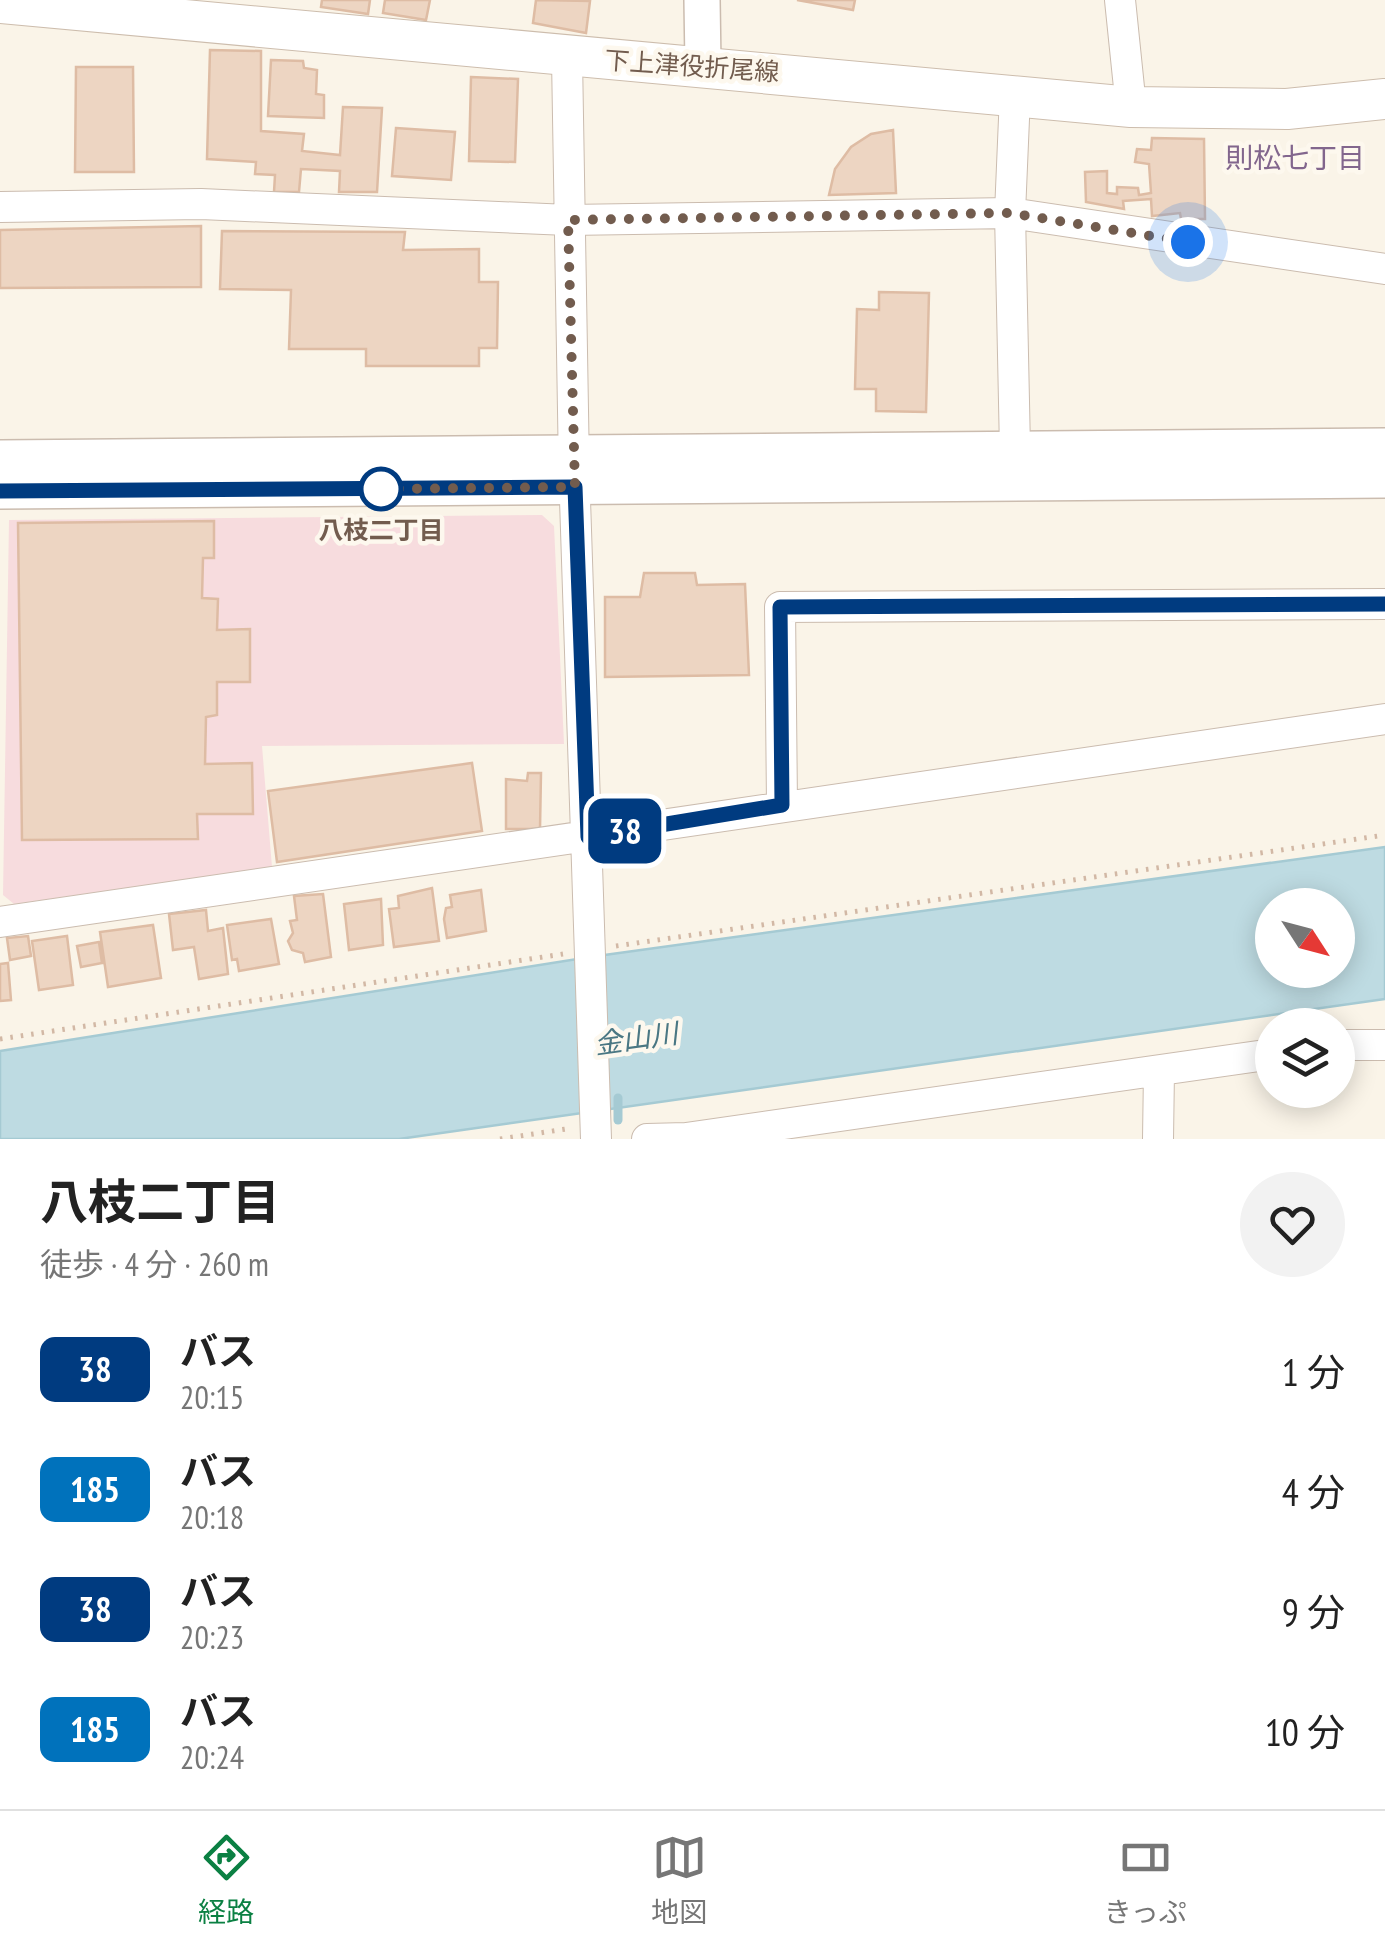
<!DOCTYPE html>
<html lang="ja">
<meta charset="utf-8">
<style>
:root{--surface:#fff;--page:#f2f2f2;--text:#222;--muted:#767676;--line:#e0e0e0;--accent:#0b8043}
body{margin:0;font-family:"PT Sans Narrow","Noto Sans JP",sans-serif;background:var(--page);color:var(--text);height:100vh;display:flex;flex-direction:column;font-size:38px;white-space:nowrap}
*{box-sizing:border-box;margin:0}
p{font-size:32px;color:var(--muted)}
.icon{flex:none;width:55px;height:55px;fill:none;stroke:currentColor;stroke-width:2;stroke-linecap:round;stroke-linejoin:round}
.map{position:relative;height:1139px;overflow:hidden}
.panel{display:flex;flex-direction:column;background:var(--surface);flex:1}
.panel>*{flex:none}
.badge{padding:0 20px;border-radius:15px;font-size:35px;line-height:65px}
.needle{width:65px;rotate:126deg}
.controls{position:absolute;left:1255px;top:888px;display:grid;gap:20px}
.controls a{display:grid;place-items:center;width:100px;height:100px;border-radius:50%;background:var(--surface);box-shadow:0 5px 25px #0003;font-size:50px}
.you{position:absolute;width:50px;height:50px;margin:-25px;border:8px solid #fff;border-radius:50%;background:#1a73e8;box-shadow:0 0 0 15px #1a73e833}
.map>.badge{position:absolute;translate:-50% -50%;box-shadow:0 0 0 5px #fff}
.round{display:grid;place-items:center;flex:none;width:105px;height:105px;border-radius:52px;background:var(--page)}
.overview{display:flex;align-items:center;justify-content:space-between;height:170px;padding:0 40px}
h1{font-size:48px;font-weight:700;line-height:75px}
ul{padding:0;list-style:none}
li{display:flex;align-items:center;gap:30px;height:120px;padding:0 40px}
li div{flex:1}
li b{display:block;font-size:38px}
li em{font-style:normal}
li .badge{min-width:110px;font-weight:700;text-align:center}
.tab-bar{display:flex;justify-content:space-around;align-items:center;height:140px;border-top:2px solid var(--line);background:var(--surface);font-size:28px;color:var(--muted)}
.tab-bar a{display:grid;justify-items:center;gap:5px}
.tab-bar .selected{color:var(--accent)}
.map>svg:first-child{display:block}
</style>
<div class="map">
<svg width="1385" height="1139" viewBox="0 0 1385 1139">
<rect width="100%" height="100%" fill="#faf4e8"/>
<path fill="#f7dcde" d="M542,515L554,526L564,744L262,746L272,867L14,904L3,895L9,520Z"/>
<path fill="#bedbe2" stroke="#a5cad3" stroke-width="2.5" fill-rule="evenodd" d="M1385,847V999L399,1139H0V1051L590,957ZM1272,905H1338V970H1272Z"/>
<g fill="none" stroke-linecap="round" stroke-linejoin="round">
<path stroke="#a5cad3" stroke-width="9" d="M618,1098V1120"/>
</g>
<path fill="#edd5c2" stroke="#debca4" stroke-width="2.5" d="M322,0H370L368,14L321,7Z
M385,0H430L426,20L383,13Z
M536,0L590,1L586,33L533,23Z
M797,0H855L853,10Z
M210,50L261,51V131L304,134L302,151L340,155L343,107L382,108L377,192H339L340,171L301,169L299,192H274L275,175L255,174L256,162L207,159Z
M271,60L303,61L304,68L317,70L316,94L324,95V118L268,116Z
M76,67H133L134,172H75Z
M471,77L518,79L515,162L469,161Z
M396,128L455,132L451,180L392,176Z
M893,130L896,193L829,195L835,169L851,147L871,134Z
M1152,138L1204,139L1205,219H1181L1180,213L1152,216L1151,199L1123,201L1124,209L1086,202L1085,172L1107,171V193L1117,194V187L1138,188L1139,195L1151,193L1149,164L1135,162L1137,149L1151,150Z
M201,226V287L0,288V230Z
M222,231L405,232L403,250L479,249V282H498L497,348H479V366H366V349H289L291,290L220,289Z
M879,292L929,293L926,412L876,411V389H855L857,309L879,310Z
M214,521V558H203L202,598L218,599L217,630L250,629V682H217V715L206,717L205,764L252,763L253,814H197L198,839L22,840L18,523Z
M644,573H695L697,585L745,584L749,675L605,677V597H640Z
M472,763L482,831L277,862L268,791Z
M528,773H541L540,829H506V779L527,781Z
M432,888L439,941L394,947L389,909L399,908L398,896Z
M481,890L486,931L447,938L444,919L446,908L452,907L450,895Z
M323,894L331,957L305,962L303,953L292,950L288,941L293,933L290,921L297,920L294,896Z
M381,899L383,945L349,950L344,904Z
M206,910L208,931L223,928L228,974L199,979L194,947L173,950L169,914Z
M271,919L279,964L239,971L237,959L232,960L227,925Z
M153,925L161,978L108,987L100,932Z
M28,936L31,956L10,960L7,938Z
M67,936L73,985L39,990L32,941Z
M99,942L102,963L81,967L77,946Z
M8,963L11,1000L0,1001V964Z"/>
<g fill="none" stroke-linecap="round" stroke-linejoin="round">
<defs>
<path id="minor" d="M1120,0L1131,107
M567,58L574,469L596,1139
M1015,95L1010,213L1015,449
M0,207L201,204L568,220L1010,213L1385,269
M782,805L780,607L1385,604
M0,922L1385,719
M1338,1045H1385
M647,1139L686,1138L1272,1054
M1158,1139L1159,1071"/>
<path id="tertiary" d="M702,0L703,64
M0,458L1385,446
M0,491L1385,480"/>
<path id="secondary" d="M0,3L1131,107L1287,109L1385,99"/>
</defs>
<use href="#minor" stroke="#cbbcaf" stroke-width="32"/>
<use href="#tertiary" stroke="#cbbcaf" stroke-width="38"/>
<use href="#secondary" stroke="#cdbdad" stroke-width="42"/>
<path stroke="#d2b8a5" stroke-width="5" stroke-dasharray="2.5 8" stroke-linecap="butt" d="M616,946L1385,835
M0,1039L563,954
M500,1139L566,1129"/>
<use href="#minor" stroke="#fff" stroke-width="30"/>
<use href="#tertiary" stroke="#fff" stroke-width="35"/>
<use href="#secondary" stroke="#fff" stroke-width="40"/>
</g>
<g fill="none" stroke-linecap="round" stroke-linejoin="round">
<defs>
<path id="line" d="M0,491L575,487L588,837L782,805L780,607L1385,604"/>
</defs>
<use href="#line" stroke="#fff" stroke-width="22"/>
<use href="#line" stroke="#003b80" stroke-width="15"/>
<path stroke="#725c4e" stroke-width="10" stroke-dasharray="0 18" d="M381,489L575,487L568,220L1010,213L1188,242"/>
</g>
<circle fill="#fff" stroke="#003b80" stroke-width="5" cx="381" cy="489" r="20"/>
<g text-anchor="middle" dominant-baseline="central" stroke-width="9" stroke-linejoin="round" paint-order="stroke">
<g font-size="25" fill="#725c4e" stroke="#fdf8ee">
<text transform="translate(692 66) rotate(4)">下上津役折尾線</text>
</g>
<g font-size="25" font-weight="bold" fill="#725c4e" stroke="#fdf8ee">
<text x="381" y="530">八枝二丁目</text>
</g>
<g font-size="28" fill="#82668d" stroke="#fdf8ee">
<text x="1295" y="157">則松七丁目</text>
</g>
<g font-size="28" font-style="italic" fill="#4a7783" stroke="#fdf8ee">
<text transform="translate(636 1038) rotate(-8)">金山川</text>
</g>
</g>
</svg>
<div class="controls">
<a><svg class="needle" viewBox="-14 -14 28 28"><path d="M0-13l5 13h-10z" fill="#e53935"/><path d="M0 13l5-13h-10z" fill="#767676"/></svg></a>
<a><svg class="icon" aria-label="layers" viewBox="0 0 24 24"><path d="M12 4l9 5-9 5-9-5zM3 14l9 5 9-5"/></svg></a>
</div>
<div class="you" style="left:1188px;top:242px"></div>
<b class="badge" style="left:625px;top:831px;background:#003b80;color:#fff">38</b>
</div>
<section class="panel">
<div class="overview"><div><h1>八枝二丁目</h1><p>徒歩 · 4 分 · 260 m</p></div><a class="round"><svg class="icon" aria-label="heart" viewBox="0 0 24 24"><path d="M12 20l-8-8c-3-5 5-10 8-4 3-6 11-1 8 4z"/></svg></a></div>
<ul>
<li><span class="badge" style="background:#003b80;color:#fff">38</span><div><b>バス</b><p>20:15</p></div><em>1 分</em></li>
<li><span class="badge" style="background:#0072bc;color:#fff">185</span><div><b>バス</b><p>20:18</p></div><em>4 分</em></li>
<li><span class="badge" style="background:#003b80;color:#fff">38</span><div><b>バス</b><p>20:23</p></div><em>9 分</em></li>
<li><span class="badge" style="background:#0072bc;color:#fff">185</span><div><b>バス</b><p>20:24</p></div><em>10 分</em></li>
</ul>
</section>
<nav class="tab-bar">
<a class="selected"><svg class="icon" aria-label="directions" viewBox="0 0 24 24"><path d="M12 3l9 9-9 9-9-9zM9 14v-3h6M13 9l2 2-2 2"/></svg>経路</a>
<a><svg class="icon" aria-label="map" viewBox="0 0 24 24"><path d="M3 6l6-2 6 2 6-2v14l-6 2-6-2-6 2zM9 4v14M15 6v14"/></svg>地図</a>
<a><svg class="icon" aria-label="tickets" viewBox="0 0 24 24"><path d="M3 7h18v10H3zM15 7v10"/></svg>きっぷ</a>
</nav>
